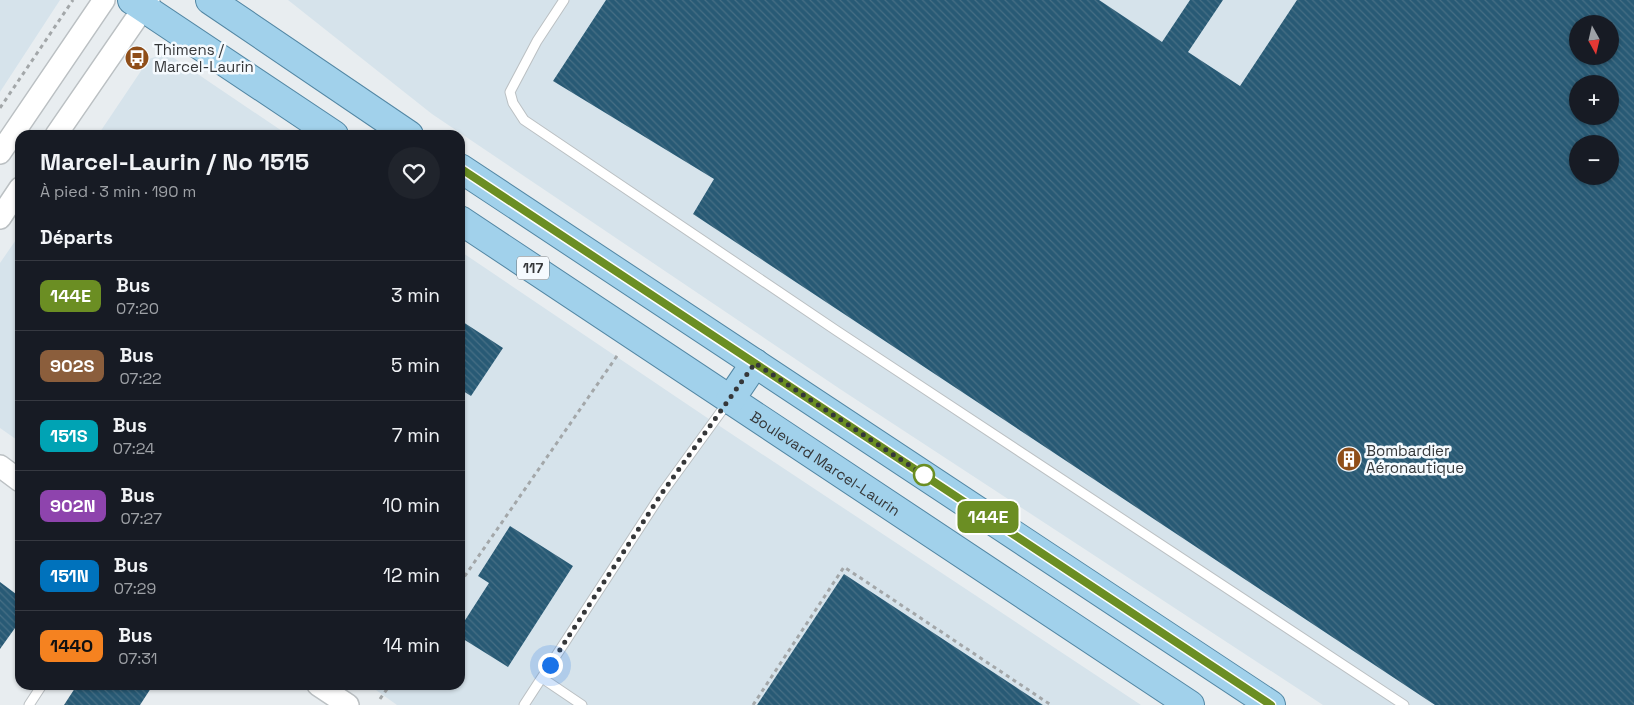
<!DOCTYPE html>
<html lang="fr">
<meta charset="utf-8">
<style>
:root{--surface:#171b24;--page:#20242c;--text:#f1f3f6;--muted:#9ea1a6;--line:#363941}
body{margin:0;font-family:"Space Grotesk",sans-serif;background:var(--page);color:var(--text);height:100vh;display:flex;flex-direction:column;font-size:19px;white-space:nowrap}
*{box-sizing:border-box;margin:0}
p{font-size:16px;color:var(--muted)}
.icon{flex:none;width:28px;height:28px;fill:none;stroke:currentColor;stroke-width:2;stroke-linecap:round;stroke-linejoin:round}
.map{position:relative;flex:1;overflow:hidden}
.panel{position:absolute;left:15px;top:130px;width:450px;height:560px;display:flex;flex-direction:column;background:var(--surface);border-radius:15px;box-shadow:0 1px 4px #0004}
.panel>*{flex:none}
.badge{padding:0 10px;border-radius:8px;font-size:18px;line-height:32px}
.needle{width:32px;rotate:172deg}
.tools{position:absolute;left:1569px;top:15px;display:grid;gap:10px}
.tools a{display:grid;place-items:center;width:50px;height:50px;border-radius:50%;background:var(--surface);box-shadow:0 1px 4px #0004;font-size:25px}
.you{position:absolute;width:25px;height:25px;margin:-12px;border:4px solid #fff;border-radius:50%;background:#1a73e8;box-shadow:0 0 0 8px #1a73e833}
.map>.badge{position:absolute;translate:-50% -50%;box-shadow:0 0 0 2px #fff}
h2{padding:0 25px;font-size:19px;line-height:45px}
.round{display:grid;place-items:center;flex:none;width:52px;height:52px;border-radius:26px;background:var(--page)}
.head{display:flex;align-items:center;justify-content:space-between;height:85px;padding:0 25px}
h1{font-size:24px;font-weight:600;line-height:38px}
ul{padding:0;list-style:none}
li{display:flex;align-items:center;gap:15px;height:70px;padding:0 25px;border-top:1px solid var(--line)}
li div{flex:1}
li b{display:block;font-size:19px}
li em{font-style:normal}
li .badge{min-width:55px;font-weight:700;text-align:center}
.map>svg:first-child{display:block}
</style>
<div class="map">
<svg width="1634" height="705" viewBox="0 0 1634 705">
<defs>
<pattern id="building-back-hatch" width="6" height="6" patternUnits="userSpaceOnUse" patternTransform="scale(1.25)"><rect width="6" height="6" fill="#285a75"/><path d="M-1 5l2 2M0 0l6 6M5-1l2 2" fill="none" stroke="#476f85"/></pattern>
</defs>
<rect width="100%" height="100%" fill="#e8edf0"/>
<path fill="#d6e3eb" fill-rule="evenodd" d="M0,0H60L0,92Z
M288,0H1634V705H1323L840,389L432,114ZM1578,24H1610V56H1578ZM1578,84H1610V116H1578ZM1578,144H1610V176H1578Z
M164,54L171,56L288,135H98L149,59Z
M20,234V442L0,428V263Z
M460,251L703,415L1141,705H397L369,685H460Z"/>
<path fill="url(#building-back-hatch)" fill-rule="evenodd" d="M606,0H1099L1162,42L1190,0H1223L1188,52L1240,86L1297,0H1634V705H1435L693,214L714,179L553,81ZM1578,24H1610V56H1578ZM1578,84H1610V116H1578ZM1578,144H1610V176H1578Z
M460,320L503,348L471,396L460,389Z
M510,526L573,566L508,667L460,637V628L489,583L478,576Z
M844,574L1043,705H757Z
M0,582L20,597V621L0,649Z
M77,685H153L140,705H64Z"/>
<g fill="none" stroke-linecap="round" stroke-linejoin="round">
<defs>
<path id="service" d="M564,0L537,41L510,92L513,103L524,120L837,331L1404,705
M542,678L582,705
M29,705L42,685
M524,705L662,493L728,402"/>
<path id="tertiary" d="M56,135L149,0
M0,153L104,0
M0,218L20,188
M0,466L20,481
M318,685L348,705"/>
<g id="primary">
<path d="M132,0L334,135"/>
<path d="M210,0L409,135"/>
<path d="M460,168L1271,705"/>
<path id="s1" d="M460,220L1190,705"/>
<path d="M730,400L755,363"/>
</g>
</defs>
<use href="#service" stroke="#bbc0c3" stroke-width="11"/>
<use href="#tertiary" stroke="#bbc0c3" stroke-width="24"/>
<use href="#primary" stroke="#5387a4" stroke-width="30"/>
<path stroke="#a3a7a9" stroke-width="3" stroke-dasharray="4 4" stroke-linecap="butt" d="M0,108L73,0
M460,583L619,353
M380,699L390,685
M753,705L844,567L1051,705"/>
<use href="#service" stroke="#fff" stroke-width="9"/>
<use href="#tertiary" stroke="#fff" stroke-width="21"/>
<use href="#primary" stroke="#a1d1eb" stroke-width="28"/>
</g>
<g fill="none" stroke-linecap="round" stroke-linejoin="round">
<defs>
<path id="line" d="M460,168L1271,705"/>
</defs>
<use href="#line" stroke="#fff" stroke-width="11"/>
<use href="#line" stroke="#6b8e23" stroke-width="8"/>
<path stroke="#353739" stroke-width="5" stroke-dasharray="0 9" d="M550,665L662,493L755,363L924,475"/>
</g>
<defs>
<symbol id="bus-disc" viewBox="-11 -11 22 22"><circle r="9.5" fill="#8f4e19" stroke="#f5fafe"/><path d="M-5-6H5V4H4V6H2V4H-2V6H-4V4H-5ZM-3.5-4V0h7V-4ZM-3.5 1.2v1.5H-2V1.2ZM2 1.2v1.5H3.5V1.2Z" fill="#fff"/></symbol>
<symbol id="building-disc" viewBox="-11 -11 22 22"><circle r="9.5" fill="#8f4e19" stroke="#f5fafe"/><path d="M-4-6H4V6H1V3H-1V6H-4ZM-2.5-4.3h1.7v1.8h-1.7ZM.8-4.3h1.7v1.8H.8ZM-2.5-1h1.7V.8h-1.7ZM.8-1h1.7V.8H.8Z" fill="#fff"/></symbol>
</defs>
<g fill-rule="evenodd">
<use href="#bus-disc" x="123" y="44" width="28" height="28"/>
<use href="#building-disc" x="1335" y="445" width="28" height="28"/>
</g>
<circle fill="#fff" stroke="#6b8e23" stroke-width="2.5" cx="924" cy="475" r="10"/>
<g text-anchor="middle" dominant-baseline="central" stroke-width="5" stroke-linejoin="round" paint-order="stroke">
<rect fill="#f5fafe" stroke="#6f7274" stroke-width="1" x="517" y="256.5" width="32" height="23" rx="4"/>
<g font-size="14" font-weight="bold" fill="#353739">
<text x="533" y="268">117</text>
</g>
<g font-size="15" fill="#353739" stroke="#f5fafe" text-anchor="start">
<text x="154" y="49">Thimens /<tspan x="154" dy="17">Marcel-Laurin</tspan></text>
<text x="1366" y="450">Bombardier<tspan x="1366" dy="17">Aéronautique</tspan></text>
</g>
<g font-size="15" fill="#353739" stroke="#f5fafe">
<text stroke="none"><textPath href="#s1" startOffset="439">Boulevard Marcel-Laurin</textPath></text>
</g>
</g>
</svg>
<div class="tools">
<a><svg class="needle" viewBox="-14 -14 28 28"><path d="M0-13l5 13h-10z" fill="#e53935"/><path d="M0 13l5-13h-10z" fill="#9ea1a6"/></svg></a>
<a>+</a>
<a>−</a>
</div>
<div class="you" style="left:550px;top:665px"></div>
<b class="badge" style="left:988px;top:517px;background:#6b8e23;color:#fff">144E</b>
<section class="panel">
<div class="head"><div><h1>Marcel-Laurin / No 1515</h1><p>À pied · 3 min · 190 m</p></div><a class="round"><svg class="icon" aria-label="heart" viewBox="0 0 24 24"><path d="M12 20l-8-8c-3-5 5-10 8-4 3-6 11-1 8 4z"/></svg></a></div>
<h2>Départs</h2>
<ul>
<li><span class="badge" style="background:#6b8e23;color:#fff">144E</span><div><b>Bus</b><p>07:20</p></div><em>3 min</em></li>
<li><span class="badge" style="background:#8b5e3c;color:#fff">902S</span><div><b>Bus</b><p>07:22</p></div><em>5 min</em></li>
<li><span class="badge" style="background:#00a3b4;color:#fff">151S</span><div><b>Bus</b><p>07:24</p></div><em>7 min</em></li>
<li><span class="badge" style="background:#8e44ad;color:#fff">902N</span><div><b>Bus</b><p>07:27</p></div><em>10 min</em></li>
<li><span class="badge" style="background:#0072bc;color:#fff">151N</span><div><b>Bus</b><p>07:29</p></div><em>12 min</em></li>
<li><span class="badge" style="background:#f58220;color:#111">144O</span><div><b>Bus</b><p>07:31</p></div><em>14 min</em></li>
</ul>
</section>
</div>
